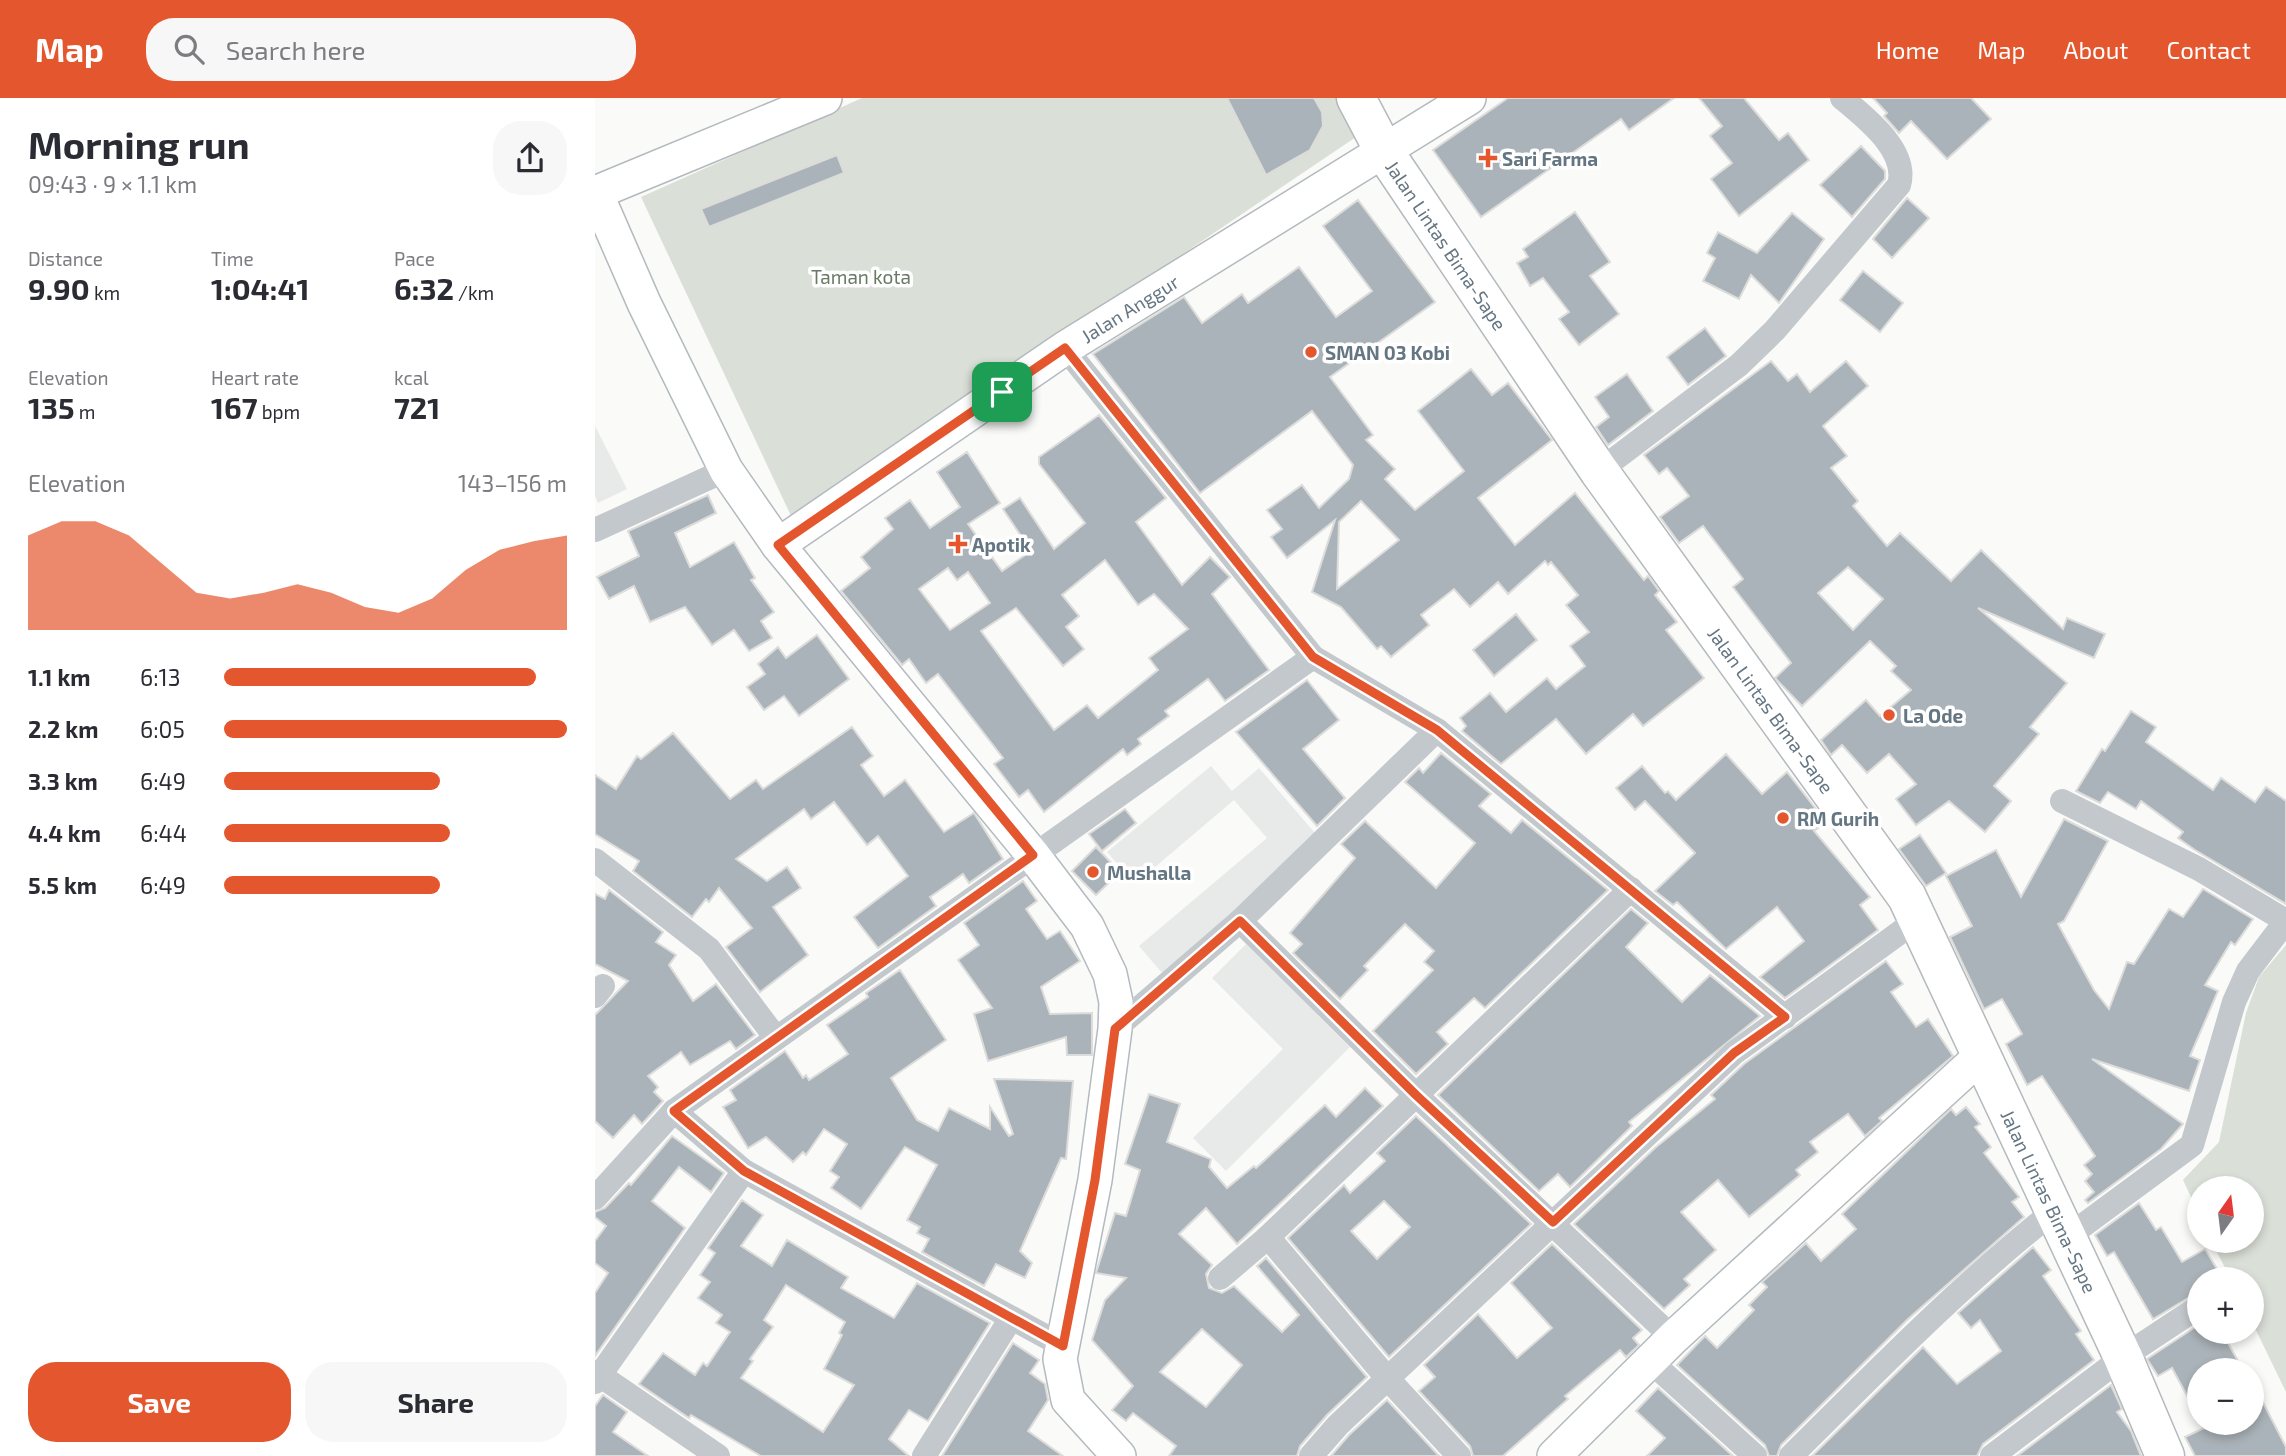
<!DOCTYPE html>
<html lang="en">
<head>
<meta charset="utf-8">
<style>
	:root { --surface:#fff; --page:#f7f7f7; --text:#2b2b33; --muted:#7c7c81; --accent:#e4572e }
	body { margin:0; font-family:"Exo 2",sans-serif; background:var(--page); color:var(--text); height:100vh; display:flex; flex-direction:column; font-size:26px; white-space:nowrap }
	* { box-sizing:border-box; margin:0 }
	p { font-size:23px; color:var(--muted) }
	.icon { flex:none; width:38px; height:38px; fill:none; stroke:currentColor; stroke-width:2; stroke-linecap:round; stroke-linejoin:round }
	.map { position:relative; flex:1; overflow:hidden }
	.details { display:flex; flex-direction:column; background:var(--surface); width:595px }
	.details>* { flex:none }
	.needle { width:46px; rotate:14deg }
	.buttons { position:absolute; left:1592px; top:1078px; display:grid; gap:14px }
	.buttons a { display:grid; place-items:center; width:77px; height:77px; border-radius:50%; background:var(--surface); box-shadow:0 4px 10px #0003; font-size:35px }
	.pin { position:absolute; display:grid; place-items:center; width:60px; height:60px; color:#fff; margin:-30px; border-radius:14px; box-shadow:0 4px 10px #0006 }
	.round { display:grid; place-items:center; flex:none; width:74px; height:74px; border-radius:28px; background:var(--page) }
	.overview { display:flex; align-items:center; justify-content:space-between; height:119px; padding:0 28px }
	h1 { font-size:38px; font-weight:700; line-height:52px }
	.figures { display:grid; grid-template-columns:repeat(3,1fr); gap:10px; height:119px; padding:7px 28px }
	.figures div { display:grid; align-content:center }
	.figures b { font-size:30px; font-weight:700 }
	.figures small { font-size:19px; font-weight:400 }
	.figures p { font-size:19px }
	.chart { height:196px; padding:14px 28px }
	.chart p { display:flex; justify-content:space-between }
	.chart svg { width:100%; height:126px; margin-top:7px; fill:var(--accent); opacity:.7 }
	.button { display:flex; gap:14px; margin-top:auto; padding:14px 28px }
	.button a { flex:1; height:80px; border-radius:28px; background:var(--accent); color:#fff; font-size:28px; font-weight:700; line-height:80px; text-align:center }
	.button a+a { background:var(--page); color:var(--text) }
	ul { padding:0 28px; list-style:none; font-size:23px }
	li { display:grid; grid-template-columns:112px 84px 1fr; align-items:center; height:52px }
	li i { height:18px; border-radius:9px; background:var(--accent) }
	header { display:flex; align-items:center; gap:42px; box-sizing:border-box; height:98px; padding:0 35px; background:var(--accent); color:#fff }
	header strong { font-size:33px }
	nav { display:flex; gap:38px; margin-inline-start:auto; font-size:24px }
	.search { width:490px; height:63px; background:var(--page); display:flex; align-items:center; gap:18px; box-sizing:border-box; padding:0 24px; border-radius:28px; color:var(--muted); font-size:26px }
	main { display:flex; flex:1; min-height:0 }
	.map>svg:first-child { display:block }
	.built { fill:#e8e9e9 }
	.green { fill:#dadfd7 }
	.building { fill:#aab3b9; stroke:#dcdcda; stroke-width:2; fill-rule:evenodd }
	.lines { fill:none; stroke-linecap:round; stroke-linejoin:round }
	.secondary-casing { stroke:#b3babf; stroke-width:36 }
	.highway-casing { stroke:#b4b9bd; stroke-width:41 }
	.street { stroke:#c3c8cc; stroke-width:24 }
	.secondary { stroke:#fff; stroke-width:33 }
	.highway { stroke:#fff; stroke-width:38 }
	.route-casing { stroke:#fff; stroke-width:14 }
	.route { stroke:#e4572e; stroke-width:9 }
	.poi-dot { fill:#e4572e; stroke:#fff; stroke-width:2.5 }
	.labels { text-anchor:middle; dominant-baseline:central; stroke-width:7; stroke-linejoin:round; paint-order:stroke }
	.poi-label { font-size:19px; font-weight:bold; fill:#657683; stroke:#fff; text-anchor:start }
	.street-label { font-size:19px; fill:#657683; stroke:#fff }
	.park-label { font-size:19px; fill:#687a64; stroke:#fff }
</style>
</head>
<body>
<header>
<strong>Map</strong>
<div class="search"><svg class="icon" aria-label="search" viewBox="0 0 24 24"><circle cx="10" cy="10" r="6"/><path d="M15 15l6 6"/></svg>Search here</div>
<nav><a>Home</a><a>Map</a><a>About</a><a>Contact</a></nav>
</header>
<main>
<section class="details">
<div class="overview"><div><h1>Morning run</h1><p>09:43 · 9 × 1.1 km</p></div><a class="round"><svg class="icon" aria-label="share" viewBox="0 0 24 24"><path d="M12 15V3M7 8l5-5 5 5M5 13v7h14v-7"/></svg></a></div>
<div class="figures">
<div><p>Distance</p><b>9.90<small> km</small></b></div>
<div><p>Time</p><b>1:04:41</b></div>
<div><p>Pace</p><b>6:32<small> /km</small></b></div>
</div>
<div class="figures">
<div><p>Elevation</p><b>135<small> m</small></b></div>
<div><p>Heart rate</p><b>167<small> bpm</small></b></div>
<div><p>kcal</p><b>721</b></div>
</div>
<div class="chart"><p><span>Elevation</span>143–156 m</p>
<svg viewBox="0 0 160 44" preserveAspectRatio="none"><path d="M0 44V11L10 6L20 6L30 11L40 21L50 31L60 33L70 31L80 28L90 31L100 36L110 38L120 33L130 23L140 16L150 13L160 11V44z"/></svg>
</div>
<ul>
<li><b>1.1 km</b>6:13<i style="width:91%"></i></li>
<li><b>2.2 km</b>6:05<i style="width:100%"></i></li>
<li><b>3.3 km</b>6:49<i style="width:63%"></i></li>
<li><b>4.4 km</b>6:44<i style="width:66%"></i></li>
<li><b>5.5 km</b>6:49<i style="width:63%"></i></li>
</ul>
<div class="button"><a>Save</a><a>Share</a></div>
</section>
<div class="map">
<svg width="1691" height="1358" viewBox="0 0 1691 1358">
	<rect width="100%" height="100%" fill="#fafaf8"/>
	<g class="built">
		<path d="M0 328 32 391 3 405 0 398Z"/>
		<path d="M616 668 637 693 664 670 726 742 567 875 544 848 672 740 639 702 540 786 512 754Z"/>
		<path d="M651 846 755 949 631 1073 598 1040 688 951 617 880Z"/>
	</g>
	<g class="green">
		<path d="M267 0H741L764 37 197 420 46 99Z"/>
		<path d="M1691 847V1294L1657 1224V1181H1636L1616 1143H1657V1090H1605V1118L1588 1082 1624 1044 1651 915 1664 879Z"/>
	</g>
	<g class="building">
		<path d="M632 0H719L727 14 728 28 715 52 671 77Z"/>
		<path d="M913 0H1079L1034 32 1026 21 886 119 838 52Z"/>
		<path d="M1104 0H1149L1184 42 1193 35 1214 62 1144 118 1116 81 1137 65 1115 38 1127 28Z"/>
		<path d="M1278 0H1376L1396 21 1352 61 1316 23 1304 35 1289 18 1292 15Z"/>
		<path d="M1266 48 1290 73V81L1257 119 1225 87Z"/>
		<path d="M242 57 249 75 114 129 106 111Z"/>
		<path d="M1312 100 1334 120 1297 160 1278 141Z"/>
		<path d="M763 102 840 204 735 279 778 337 771 342 800 371 790 381 820 412 869 373 823 313 876 271 897 297 913 285 957 342 883 400 920 447 980 395 1049 482 1053 478 1064 493 1060 497 1082 524 1071 532 1109 580 1048 628 1038 616 991 656 961 621 906 666 867 633 871 628 865 620 895 595 911 614 952 580 961 591 990 568 975 548 994 534 971 507 983 497 956 464 953 467 950 463 913 496 903 484 875 509 859 491 826 517 834 527 796 559 786 548 782 551 746 509 717 494 740 422 692 460 676 439 687 431 672 412 707 387 724 410 754 381 758 367 717 313 605 395 498 256 589 199 607 225 647 196 653 205 704 169 741 219 777 193 728 128ZM766 403 804 442 742 491 744 424Z"/>
		<path d="M980 114 1015 164 995 178 1024 216 984 247 964 221 974 214 948 180 935 188 922 165 933 159 928 151Z"/>
		<path d="M1197 115 1229 141 1184 205 1156 177 1144 201 1108 183 1120 160 1112 155 1123 134 1162 155Z"/>
		<path d="M1268 173 1308 205 1285 234 1245 202Z"/>
		<path d="M1110 230 1131 258 1093 287 1072 259Z"/>
		<path d="M1176 263 1193 283 1202 276 1215 294 1251 263 1273 288 1228 328 1252 358 1236 370 1263 403 1258 408 1292 448 1305 435 1356 483 1386 452 1468 531 1472 520 1510 536 1499 560 1383 510 1472 585 1435 629 1444 636 1399 688 1416 703 1390 734 1354 703 1321 727 1301 701 1321 686 1294 656 1272 675 1247 647 1236 657 1226 642 1271 602 1285 618 1316 592 1296 573 1301 568 1275 543 1207 608 1180 580 1196 565 1138 489 1148 481 1139 469 1108 428 1084 445 1065 419 1094 398 1072 370 1064 376 1049 357ZM1253 469 1288 501 1258 532 1223 495Z"/>
		<path d="M1032 276 1058 313 1013 347 1001 329 1014 319 1000 299Z"/>
		<path d="M504 317 571 400 541 424 587 487 615 459 635 479 617 496 674 572 630 603 613 581 570 613 574 618 543 641 546 646 532 657 528 651 449 714 433 692 424 699 399 666 408 660 343 576 331 585 314 561 307 567 246 493 275 470 266 459 298 431 290 420 315 402 335 430 365 409 342 374 372 354 405 405 373 426 407 473 436 453 408 411 425 400 459 451 490 425 444 366V359ZM510 462 543 507 559 496 593 531 554 560 563 572 503 620 492 607 459 632 386 533 421 510 468 568 489 551 471 529 484 518 467 497ZM353 470 362 482 373 474 395 505 355 532 324 491Z"/>
		<path d="M113 397 121 415 80 435 95 469 139 444 160 480 156 482 179 514 166 523 177 540 154 553 139 532 117 547 90 509 55 524 39 488 14 501 2 479 44 458 33 433Z"/>
		<path d="M921 516 942 542 899 578 878 552Z"/>
		<path d="M222 537 254 581 204 618 189 598 169 612 152 589 170 576 163 566 183 549 191 560Z"/>
		<path d="M712 582 744 622 708 651 750 700 722 728 641 634Z"/>
		<path d="M1536 613 1561 629 1551 644 1618 692 1626 680 1660 704 1671 689 1691 703V806L1600 752 1583 740 1588 734 1546 703 1541 711 1513 694 1505 705 1481 693 1507 651 1510 653Z"/>
		<path d="M257 629 278 658 266 667 289 698 310 682 349 734 379 715 408 761 374 785 368 776 335 799 341 808 283 850 259 819 313 778 283 738 272 747 239 704 216 721 209 711 141 761 172 783 192 769 206 790 178 809 213 857 165 894 131 849 157 830 124 790 114 804 111 801 97 819 38 773 44 763 0 736V677L21 691 42 658 46 661 78 635 135 701 161 682 168 691Z"/>
		<path d="M846 655 896 696 884 708 916 735 927 722 1013 792 890 910 879 900 842 934 853 946 821 976 778 933 838 872 829 864 839 853 810 826 769 868 773 872 745 901 698 855 707 846 695 835 760 760 746 746 770 723 841 790 880 745 810 684 824 670 828 675Z"/>
		<path d="M1131 656 1167 696 1192 674 1231 724 1219 733 1275 799 1265 807 1283 832 1190 900 1165 879 1209 843 1182 809 1131 851 1082 804 1078 807 1060 793 1100 755 1050 703 1040 712 1021 690 1047 668 1070 695 1073 693 1081 702Z"/>
		<path d="M530 711 541 725 507 753 494 736Z"/>
		<path d="M1469 721 1513 743 1469 823 1463 826 1499 892 1514 911 1532 864 1539 866 1574 811 1588 819 1608 791 1658 821 1640 847 1636 844 1610 887 1623 893 1595 958 1605 962 1594 993 1497 961 1588 1026 1566 1051 1493 1105 1490 1102 1499 1094 1490 1083 1497 1076 1489 1067 1500 1058 1447 978 1432 987 1411 946 1427 936 1407 901 1389 911 1355 839 1377 828 1351 778 1401 752 1426 799Z"/>
		<path d="M1325 737 1351 775 1331 788 1304 751Z"/>
		<path d="M501 749 525 774 501 797 477 773Z"/>
		<path d="M428 783 442 803 431 811 452 841 465 833 485 863 446 889 455 916 497 915V957H472L471 939 393 963 379 916 397 910 363 862 384 847 369 825Z"/>
		<path d="M14 792 68 834 61 844 81 857 74 867 98 903 121 886 160 937 141 951 135 943 95 967 86 954 53 978 63 989 59 994 68 1003 47 1026 39 1017 18 1040 0 1023V917L33 883 0 866V796L10 801Z"/>
		<path d="M1036 811 1053 825 1031 849 1087 904 1115 877 1165 918 1034 1024 1037 1028 975 1089 963 1076 944 1093 843 997Z"/>
		<path d="M1291 863 1308 886 1296 894 1321 929 1333 921 1358 958 1284 1020 1287 1023 1270 1038 1253 1016 1215 1044 1223 1054 1201 1072 1205 1077 1154 1119 1123 1082 1086 1114 1121 1152 1089 1181 1095 1187 1069 1211 979 1126 1060 1050 1120 1001 1116 997 1149 966Z"/>
		<path d="M305 872 351 942 296 980 322 1022 343 1033 354 1010 395 1031V1009L414 1038 418 1036 399 981 478 983 471 1061 466 1060 425 1153 437 1165 430 1180 401 1166 389 1188 327 1154 334 1141 322 1135 325 1129 312 1122 342 1067 310 1049 266 1111 236 1090 244 1079 235 1073 252 1046 229 1031 211 1057 208 1054 198 1064 171 1039 153 1050 128 1009 141 1002 135 992 190 953 208 980 211 977 214 982 253 956 232 927 273 899 271 895Z"/>
		<path d="M770 990 788 1008 642 1146 611 1110 584 1136 617 1167 611 1176 614 1190 627 1195 639 1188 687 1234 704 1217 662 1168 671 1160 772 1279 732 1317 705 1348 702 1358H574L581 1348 538 1315 531 1323 517 1312 538 1288 497 1242 510 1202 531 1180 501 1175 520 1115 531 1118 545 1072 530 1066 554 996 585 1006 572 1044 616 1061 614 1069 632 1090 659 1068 661 1070 730 1007 741 1019ZM607 1231 647 1267 611 1309 565 1274Z"/>
		<path d="M1371 1009 1385 1026 1380 1029 1396 1049 1389 1055 1424 1099 1417 1104 1429 1119 1313 1221 1186 1347 1182 1358H1174L1170 1347 1082 1267 1110 1238 1122 1250 1159 1212 1154 1207 1172 1189 1167 1184 1211 1145 1226 1163 1261 1131 1247 1116 1356 1011 1361 1017Z"/>
		<path d="M821 1018 936 1126 794 1259 693 1140 749 1087 755 1095 790 1063 782 1055ZM789 1103 815 1129 782 1161 756 1133Z"/>
		<path d="M77 1038 129 1075 116 1094 84 1069 57 1103 90 1130 0 1258V1195L13 1175 0 1165V1143L11 1128 0 1119V1114L10 1110 34 1085 36 1087Z"/>
		<path d="M147 1102 168 1117 146 1148 177 1168 192 1142 253 1179 246 1190 299 1220 322 1185 395 1225 333 1323 314 1312 294 1341 314 1358H166L96 1317 94 1320 44 1286 68 1255 100 1277 108 1265 112 1268 135 1234 121 1225 127 1217 103 1200 115 1184 105 1177 120 1155 113 1150ZM191 1187 250 1224 244 1235 247 1237 229 1271 259 1287 228 1334 146 1280 158 1263 155 1261 178 1229 169 1222Z"/>
		<path d="M1544 1105 1561 1132 1566 1129 1587 1164 1610 1151 1628 1181H1605V1193L1558 1221 1519 1154 1512 1158 1500 1137Z"/>
		<path d="M957 1146 1047 1232 1038 1240 1044 1247 1031 1259 1025 1252 970 1298 973 1301 908 1358H878L875 1348 824 1293 840 1279 829 1267 883 1216 922 1260 957 1230 916 1185Z"/>
		<path d="M1438 1149 1456 1172 1448 1178 1486 1233 1481 1236 1499 1262 1388 1346 1382 1358H1217L1328 1249 1362 1286 1406 1253 1385 1222 1376 1230 1363 1215Z"/>
		<path d="M1605 1226V1234H1627L1648 1272H1605V1322L1577 1270 1563 1278 1552 1261Z"/>
		<path d="M418 1245 444 1262 435 1275 450 1286 453 1302 433 1333 468 1358H347Z"/>
		<path d="M1657 1283 1691 1349V1358H1600L1590 1339 1609 1330 1606 1325H1657Z"/>
		<path d="M1516 1287 1527 1311 1522 1314 1536 1333 1546 1358H1422Z"/>
		<path d="M1063 1290 1138 1358H1052L1070 1340 1041 1313Z"/>
		<path d="M8 1297 32 1314 18 1334 53 1358H0V1308Z"/>
		<path d="M792 1302 844 1358H736L754 1337Z"/>
	</g>
	<g class="lines">
		<defs>
			<g id="secondary">
				<path d="M0 95 230 0"/>
				<path d="M1 95 49 205 131 372 183 447 438 757 492 828 515 876 521 904 520 931 500 1082 465 1261 473 1302 524 1358"/>
				<path id="s1" d="M183 447 470 250 874 0"/>
				<path d="M959 1358 1078 1240 1387 957"/>
			</g>
			<g id="highway">
				<path id="s2" d="M761 0 790 55 1004 373 1312 799 1528 1259 1570 1358"/>
			</g>
		</defs>
		<use href="#secondary" class="secondary-casing"/>
		<use href="#highway" class="highway-casing"/>
		<g class="street">
			<path d="M470 250 718 559 842 632"/>
			<path d="M1004 373 1144 267 1180 232 1304 87C1314 53 1271 20 1247 0"/>
			<path d="M0 432 131 372"/>
			<path d="M1467 703 1604 771 1691 823"/>
			<path d="M0 762 114 851 181 940"/>
			<path d="M645 823 821 997 1078 1240"/>
			<path d="M0 898 8 888"/>
			<path d="M520 931 645 823 842 632 1190 919"/>
			<path d="M79 1013 149 1073 468 1248"/>
			<path d="M0 1100 79 1013 718 559"/>
			<path d="M1471 1140 1597 1047 1639 904 1653 873 1691 823"/>
			<path d="M625 1180 673 1139"/>
			<path d="M1055 1263 1160 1358"/>
			<path d="M0 1274 123 1358"/>
			<path d="M0 1284 149 1073"/>
			<path d="M329 1358 415 1222"/>
			<path d="M716 1358 743 1327 1139 955 1322 822"/>
			<path d="M864 1358 793 1281 673 1139 1036 791"/>
			<path d="M1196 1358C1281 1274 1364 1188 1458 1114"/>
			<path d="M1397 1358 1528 1259 1605 1208"/>
		</g>
		<use href="#secondary" class="secondary"/>
		<use href="#highway" class="highway"/>
	</g>
	<g class="lines">
		<defs>
			<path id="route" d="M470 250 718 559 842 632 1190 919 1139 955 958 1124 821 997 645 823 520 931 500 1082 468 1248 149 1073 79 1013 438 757 183 447Z"/>
		</defs>
		<use href="#route" class="route-casing"/>
		<use href="#route" class="route"/>
	</g>
	<g class="poi-dot">
		<path d="M889.5 49.5h7v7h7v7h-7v7h-7v-7h-7v-7h7z"/>
		<circle cx="716" cy="254" r="7"/>
		<path d="M359.5 435.5h7v7h7v7h-7v7h-7v-7h-7v-7h7z"/>
		<circle cx="1294" cy="617" r="7"/>
		<circle cx="1188" cy="720" r="7"/>
		<circle cx="498" cy="774" r="7"/>
	</g>
	<g class="labels">
		<g class="poi-label">
			<text x="907" y="60">Sari Farma</text>
			<text x="730" y="254">SMAN 03 Kobi</text>
			<text x="377" y="446">Apotik</text>
			<text x="1308" y="617">La Ode</text>
			<text x="1202" y="720">RM Gurih</text>
			<text x="512" y="774">Mushalla</text>
		</g>
		<g class="street-label">
			<text stroke="none"><textPath href="#s2" startOffset="173">Jalan Lintas Bima-Sape</textPath></text>
			<text stroke="none"><textPath href="#s1" startOffset="424">Jalan Anggur</textPath></text>
			<text stroke="none"><textPath href="#s2" startOffset="740">Jalan Lintas Bima-Sape</textPath></text>
			<text stroke="none"><textPath href="#s2" startOffset="1307">Jalan Lintas Bima-Sape</textPath></text>
		</g>
		<g class="park-label">
			<text x="266" y="178">Taman kota</text>
		</g>
	</g>
</svg>
<div class="buttons">
<a><svg class="needle" viewBox="-14 -14 28 28"><path d="M0-13l5 13h-10z" fill="#e53935"/><path d="M0 13l5-13h-10z" fill="#7c7c81"/></svg></a>
<a>+</a>
<a>−</a>
</div>
<div class="pin" style="left:407px;top:294px;background:#1e9e55"><svg class="icon" aria-label="arrive" viewBox="0 0 24 24"><path d="M6 21V4h12l-3 4 3 4H6"/></svg></div>
</div>
</main>
</body>
</html>
